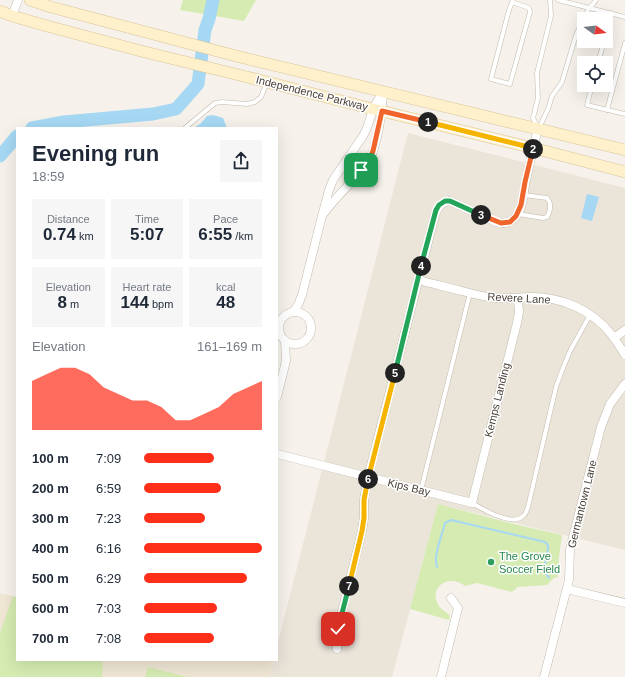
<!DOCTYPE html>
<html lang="en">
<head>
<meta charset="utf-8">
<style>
	:root { --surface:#fff; --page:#f6f6f7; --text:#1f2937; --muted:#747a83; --accent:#ff2f19 }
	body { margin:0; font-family:Arial,sans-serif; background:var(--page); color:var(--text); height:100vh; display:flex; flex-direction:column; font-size:15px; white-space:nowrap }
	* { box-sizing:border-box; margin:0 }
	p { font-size:13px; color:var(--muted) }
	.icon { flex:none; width:22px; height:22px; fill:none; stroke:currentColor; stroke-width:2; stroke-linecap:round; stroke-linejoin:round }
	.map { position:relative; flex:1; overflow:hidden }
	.drawer { position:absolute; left:16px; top:127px; width:262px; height:534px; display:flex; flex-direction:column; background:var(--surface); border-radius:0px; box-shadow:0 4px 16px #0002 }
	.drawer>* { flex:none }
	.needle { width:26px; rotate:104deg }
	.buttons { position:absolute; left:577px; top:12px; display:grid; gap:8px }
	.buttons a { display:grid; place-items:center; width:36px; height:36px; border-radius:0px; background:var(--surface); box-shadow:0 4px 16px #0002; font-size:20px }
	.pin { position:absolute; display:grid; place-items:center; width:34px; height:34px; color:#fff; margin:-17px; border-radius:8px; box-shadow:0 2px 6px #0006 }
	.km { position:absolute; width:20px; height:20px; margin:-10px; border-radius:50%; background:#222; color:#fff; font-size:11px; line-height:20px; text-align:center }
	.round { display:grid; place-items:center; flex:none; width:42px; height:42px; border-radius:0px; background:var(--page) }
	.overview { display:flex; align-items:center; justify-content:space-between; height:68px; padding:0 16px }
	h1 { font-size:22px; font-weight:700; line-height:30px }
	.stats { display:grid; grid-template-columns:repeat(3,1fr); gap:6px; height:68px; padding:4px 16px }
	.stats div { display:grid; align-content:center; border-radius:0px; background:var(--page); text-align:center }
	.stats b { font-size:17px; font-weight:700 }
	.stats small { font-size:11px; font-weight:400 }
	.stats p { font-size:11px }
	.chart { height:112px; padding:8px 16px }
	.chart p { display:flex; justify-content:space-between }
	.chart svg { width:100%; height:72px; margin-top:4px; fill:var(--accent); opacity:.7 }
	ul { padding:0 16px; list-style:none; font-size:13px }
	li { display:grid; grid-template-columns:64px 48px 1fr; align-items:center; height:30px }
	li i { height:10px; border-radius:5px; background:var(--accent) }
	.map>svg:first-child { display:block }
	.residential { fill:#eae4d9 }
	.education { fill:#efe6d4 }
	.green { fill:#d5ebb2 }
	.water { fill:#a6d8f4 }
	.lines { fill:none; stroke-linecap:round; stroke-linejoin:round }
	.stream { stroke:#a6d8f4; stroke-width:2 }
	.river { stroke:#a6d8f4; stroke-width:13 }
	.lane-casing { stroke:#c2b9ad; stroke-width:5 }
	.street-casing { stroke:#c2b9ad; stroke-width:9 }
	.secondary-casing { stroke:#d8c499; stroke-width:12 }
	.lane { stroke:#fff; stroke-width:4 }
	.street { stroke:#fff; stroke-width:8 }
	.secondary { stroke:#fff0cc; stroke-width:11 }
	.split-1-casing { stroke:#fff; stroke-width:8 }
	.split-2-casing { stroke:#fff; stroke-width:8 }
	.split-3-casing { stroke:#fff; stroke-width:8 }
	.split-4-casing { stroke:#fff; stroke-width:8 }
	.split-5-casing { stroke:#fff; stroke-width:8 }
	.split-6-casing { stroke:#fff; stroke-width:8 }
	.split-7-casing { stroke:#fff; stroke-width:8 }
	.split-8-casing { stroke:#fff; stroke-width:8 }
	.split-1 { stroke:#f0652b; stroke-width:5 }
	.split-2 { stroke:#f5b400; stroke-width:5 }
	.split-3 { stroke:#f0652b; stroke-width:5 }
	.split-4 { stroke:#22a559; stroke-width:5 }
	.split-5 { stroke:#22a559; stroke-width:5 }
	.split-6 { stroke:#f5b400; stroke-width:5 }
	.split-7 { stroke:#f5b400; stroke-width:5 }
	.split-8 { stroke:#22a559; stroke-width:5 }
	.leisure-dot { fill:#2e9e5b; stroke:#fff; stroke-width:1.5 }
	.labels { text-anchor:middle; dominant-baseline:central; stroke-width:3; stroke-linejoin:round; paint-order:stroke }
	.street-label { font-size:11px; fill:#4b4238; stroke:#fff }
	.leisure-label { font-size:11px; fill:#27864d; stroke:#fff; text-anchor:start }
</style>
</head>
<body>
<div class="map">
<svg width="625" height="677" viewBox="0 0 625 677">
	<rect width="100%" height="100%" fill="#f6f2eb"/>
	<path class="residential" d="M408 133 625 188V550L438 504 392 677H269L273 660H277V646Z"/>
	<path class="education" d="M0 593 17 597V660H273L269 677H0Z"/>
	<g class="green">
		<path d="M183 0H256L244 21 180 10Z"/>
		<path d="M438 504 514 524 562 535 559 557 558 577 554 578 547 585 518 587 512 592 477 583 465 586C451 574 430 585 437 602 439 609 446 611 450 616L449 620 410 609Z"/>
		<path d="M13 596 17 598V660H103L102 677H0V633Z"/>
		<path d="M148 667 188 677H145Z"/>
	</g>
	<g class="water">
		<path d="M213 115 223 118 227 128H193L200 124 207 116Z"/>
		<path d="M587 194 599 197 592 221 581 218Z"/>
	</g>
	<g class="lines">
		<path class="stream" d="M437 567C433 555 442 536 445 523L451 520 545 542 548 545V548L544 570 549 578"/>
		<g class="river">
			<path d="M32 128 64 122 153 114 176 109 198 84 205 30 209 19 213 0"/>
			<path d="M0 156 17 136"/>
		</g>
		<defs>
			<g id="lane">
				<path d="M558 0 625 17"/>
				<path d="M512 2 529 8 530 12 510 84 491 79 509 10 513 0"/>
				<path d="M606 32 611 13"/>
				<path d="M598 63 604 41"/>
				<path d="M592 85 587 105 625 114"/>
				<path d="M607 110 625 43"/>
				<path d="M537 126 533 118 538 98 537 73 551 16 550 0"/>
				<path d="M185 128 215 103 222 102 247 104 255 102 261 97 267 82"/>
				<path d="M539 128 548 109 552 96 562 82 576 35 589 8 594 3 596 0"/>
				<path d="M518 214 543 218 547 217C551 210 552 204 547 198L524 195"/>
				<path d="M421 490 470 293"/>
				<path d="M472 503C482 509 512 527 523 516 526 514 527 510 528 507L556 387 563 368 570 351 590 315"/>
			</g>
			<g id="street">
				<path d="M12 16 18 0"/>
				<path d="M325 212C338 194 357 179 369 160 378 144 382 112 383 94"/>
				<path d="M418 280C433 284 447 287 462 291 473 294 484 297 495 298 507 299 519 297 531 297 562 297 592 310 611 334 616 341 621 348 625 355"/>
				<path d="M293 312 298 305 302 295 322 216 329 190 333 180 363 136 367 128 373 109 383 91"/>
				<circle cx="295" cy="328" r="16"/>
				<path d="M614 338 625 330"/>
				<path d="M277 397 286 361 285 341"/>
				<path d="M277 454 472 503 517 323 519 312 518 298"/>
				<path d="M567 589 625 603"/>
				<path d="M337 649V636L339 624 362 531 364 518V500L368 477 435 215C438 207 441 202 450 201L496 222C504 224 511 223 516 216 524 207 523 192 526 180 530 163 534 145 538 128"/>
				<path d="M441 677 458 608 451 598"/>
				<path d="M544 677 569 580 570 549 601 427 610 404 625 384"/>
			</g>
			<g id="secondary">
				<path d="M30 0 51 7 240 57 625 150"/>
				<path d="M0 11 12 16 47 26 141 51 243 76 373 109 533 148 625 172"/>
			</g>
		</defs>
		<use href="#lane" class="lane-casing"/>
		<use href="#street" class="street-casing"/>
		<use href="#secondary" class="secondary-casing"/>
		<use href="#lane" class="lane"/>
		<use href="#street" class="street"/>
		<use href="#secondary" class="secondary"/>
	</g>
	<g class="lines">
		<defs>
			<path id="split-1" d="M361 170 369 160 373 151 382 111 428 122"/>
			<path id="split-2" d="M428 122 533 148V149"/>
			<path id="split-3" d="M481 215 501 223 510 222 516 216 521 205 525 182 533 149"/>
			<path id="split-4" d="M421 266 436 210 439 205 445 201H450L481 215"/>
			<path id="split-5" d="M395 373 421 266"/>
			<path id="split-6" d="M368 479 395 373"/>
			<path id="split-7" d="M349 586 362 531 364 518V500L368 479"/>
			<path id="split-8" d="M338 629 349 586"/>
		</defs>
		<use href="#split-1" class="split-1-casing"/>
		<use href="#split-2" class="split-2-casing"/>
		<use href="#split-3" class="split-3-casing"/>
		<use href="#split-4" class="split-4-casing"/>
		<use href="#split-5" class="split-5-casing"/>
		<use href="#split-6" class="split-6-casing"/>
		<use href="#split-7" class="split-7-casing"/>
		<use href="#split-8" class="split-8-casing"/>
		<use href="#split-1" class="split-1"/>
		<use href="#split-2" class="split-2"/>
		<use href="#split-3" class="split-3"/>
		<use href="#split-4" class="split-4"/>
		<use href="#split-5" class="split-5"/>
		<use href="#split-6" class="split-6"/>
		<use href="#split-7" class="split-7"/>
		<use href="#split-8" class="split-8"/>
	</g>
	<circle class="leisure-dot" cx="491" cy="562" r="4"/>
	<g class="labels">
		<g class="street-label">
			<text transform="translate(312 93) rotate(14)">Independence Parkway</text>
			<text transform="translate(519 298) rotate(3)">Revere Lane</text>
			<text transform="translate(497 400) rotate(-76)">Kemps Landing</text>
			<text transform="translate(409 487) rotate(14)">Kips Bay</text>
			<text transform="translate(582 504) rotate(-76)">Germantown Lane</text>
		</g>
		<g class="leisure-label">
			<text x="499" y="556">The Grove<tspan x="499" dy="13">Soccer Field</tspan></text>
		</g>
	</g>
</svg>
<div class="buttons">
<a><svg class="needle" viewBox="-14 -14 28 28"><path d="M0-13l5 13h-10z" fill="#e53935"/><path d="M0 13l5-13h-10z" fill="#747a83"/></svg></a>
<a><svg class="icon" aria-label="locate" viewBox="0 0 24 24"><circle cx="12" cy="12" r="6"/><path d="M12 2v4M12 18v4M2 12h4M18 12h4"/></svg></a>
</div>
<div class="pin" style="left:361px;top:170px;background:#1e9e55"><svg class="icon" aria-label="arrive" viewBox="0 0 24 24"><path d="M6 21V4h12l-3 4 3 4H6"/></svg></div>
<div class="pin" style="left:338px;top:629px;background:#d93025"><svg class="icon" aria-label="check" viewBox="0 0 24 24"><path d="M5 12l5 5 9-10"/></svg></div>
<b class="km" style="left:428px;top:122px">1</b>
<b class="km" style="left:533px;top:149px">2</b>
<b class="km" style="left:481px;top:215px">3</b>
<b class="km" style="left:421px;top:266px">4</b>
<b class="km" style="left:395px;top:373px">5</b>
<b class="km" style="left:368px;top:479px">6</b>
<b class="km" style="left:349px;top:586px">7</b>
<section class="drawer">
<div class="overview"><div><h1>Evening run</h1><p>18:59</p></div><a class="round"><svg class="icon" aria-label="share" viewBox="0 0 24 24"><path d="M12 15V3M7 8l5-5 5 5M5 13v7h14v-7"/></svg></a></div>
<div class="stats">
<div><p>Distance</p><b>0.74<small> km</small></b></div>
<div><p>Time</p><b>5:07</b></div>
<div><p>Pace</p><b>6:55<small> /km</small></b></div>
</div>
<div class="stats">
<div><p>Elevation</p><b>8<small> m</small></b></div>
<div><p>Heart rate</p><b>144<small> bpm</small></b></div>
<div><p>kcal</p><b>48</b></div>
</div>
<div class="chart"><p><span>Elevation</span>161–169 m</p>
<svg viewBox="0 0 160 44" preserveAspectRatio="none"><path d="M0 44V14L10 10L20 6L30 6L40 10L50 18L60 22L70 26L80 26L90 30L100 38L110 38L120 34L130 30L140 22L150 18L160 14V44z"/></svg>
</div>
<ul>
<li><b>100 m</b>7:09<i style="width:59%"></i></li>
<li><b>200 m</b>6:59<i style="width:65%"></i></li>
<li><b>300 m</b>7:23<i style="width:52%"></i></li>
<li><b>400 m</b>6:16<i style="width:100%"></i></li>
<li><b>500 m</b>6:29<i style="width:87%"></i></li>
<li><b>600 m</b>7:03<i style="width:62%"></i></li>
<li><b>700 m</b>7:08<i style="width:59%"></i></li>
</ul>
</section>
</div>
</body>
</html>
